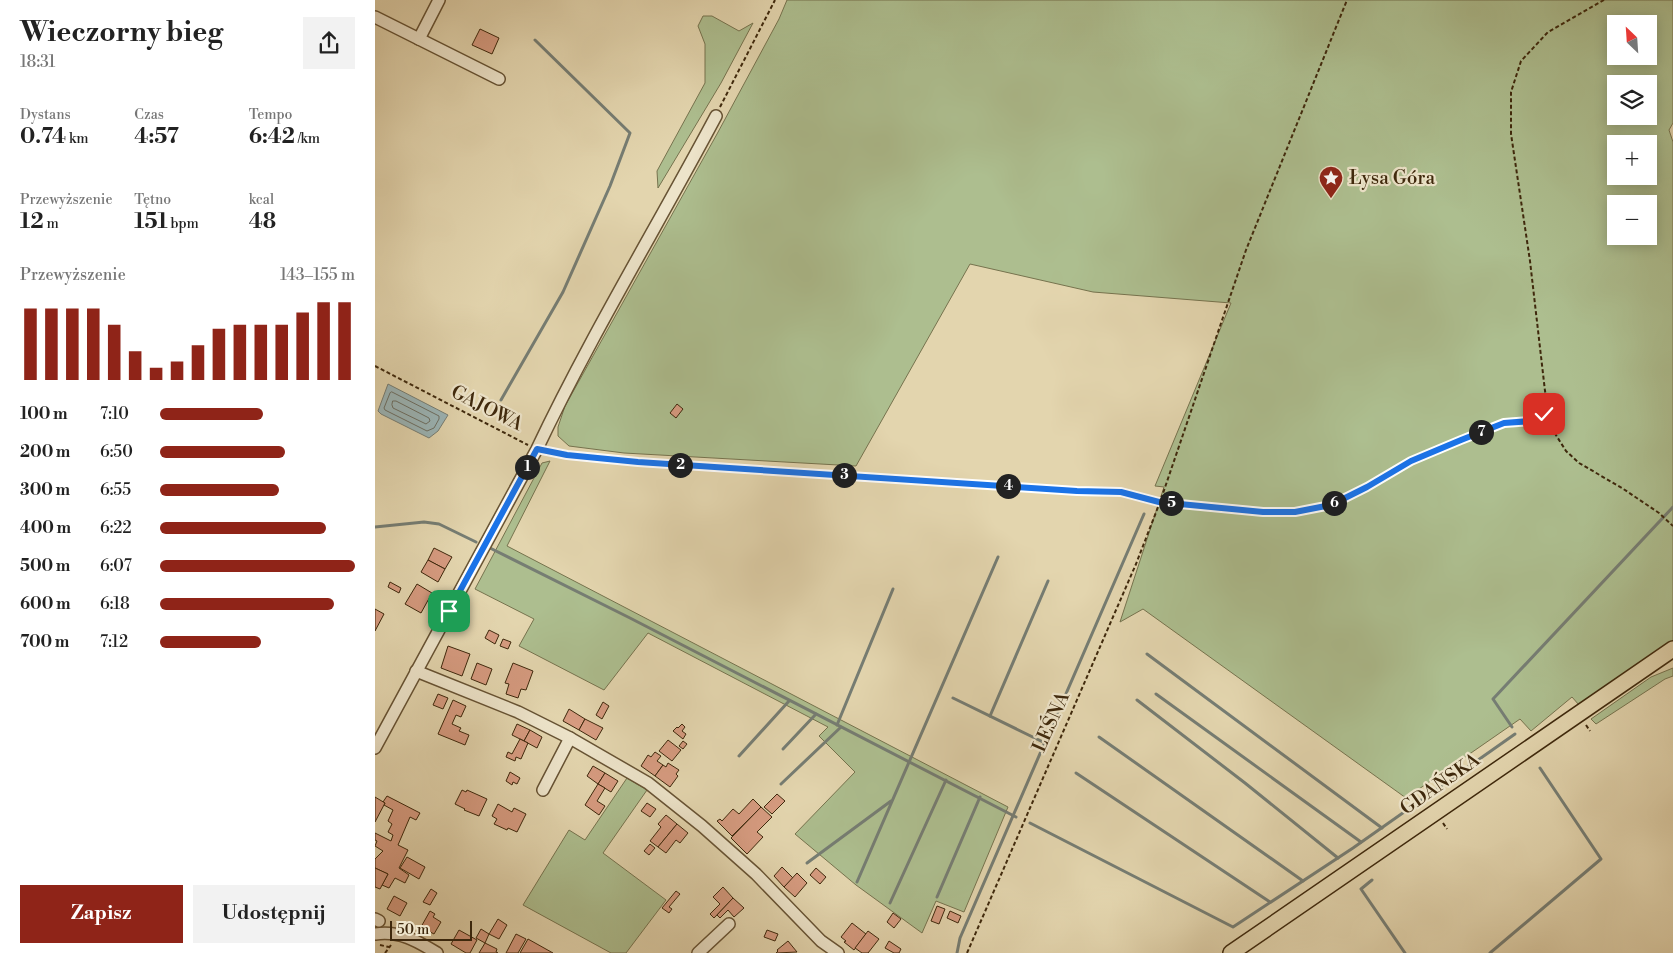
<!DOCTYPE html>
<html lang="pl">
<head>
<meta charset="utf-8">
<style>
	:root { --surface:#fff; --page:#f2f2f2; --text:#222; --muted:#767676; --accent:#8f2418 }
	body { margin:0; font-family:"Libre Bodoni",serif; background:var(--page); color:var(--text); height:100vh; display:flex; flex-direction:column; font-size:19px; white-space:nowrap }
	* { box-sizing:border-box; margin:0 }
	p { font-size:16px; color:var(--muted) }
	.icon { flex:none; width:28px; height:28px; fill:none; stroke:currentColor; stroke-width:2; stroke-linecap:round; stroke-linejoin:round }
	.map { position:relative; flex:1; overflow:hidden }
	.side { display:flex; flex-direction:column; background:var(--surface); width:375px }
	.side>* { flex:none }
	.needle { width:32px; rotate:335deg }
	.tools { position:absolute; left:1232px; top:15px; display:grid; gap:10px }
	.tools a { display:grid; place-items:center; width:50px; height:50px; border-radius:0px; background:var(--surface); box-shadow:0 2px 12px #0003; font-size:25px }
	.scale { position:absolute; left:15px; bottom:12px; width:82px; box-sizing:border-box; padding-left:5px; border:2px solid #3e280c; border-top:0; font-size:14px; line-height:18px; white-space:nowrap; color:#3e280c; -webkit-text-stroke:4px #ede4ca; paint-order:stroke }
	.pin { position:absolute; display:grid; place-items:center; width:42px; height:42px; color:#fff; margin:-21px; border-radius:10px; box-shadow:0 2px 8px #0006 }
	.km { position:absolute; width:25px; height:25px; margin:-12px; border-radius:50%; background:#222; color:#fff; font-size:14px; line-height:25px; text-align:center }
	.round { display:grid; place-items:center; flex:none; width:52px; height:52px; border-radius:0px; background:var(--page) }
	.overview { display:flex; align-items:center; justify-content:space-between; height:85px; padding:0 20px }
	h1 { font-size:28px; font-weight:800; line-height:38px }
	.stats { display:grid; grid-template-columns:repeat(3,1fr); gap:8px; height:85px; padding:5px 20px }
	.stats div { display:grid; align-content:center }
	.stats b { font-size:21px; font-weight:800 }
	.stats small { font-size:14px; font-weight:400 }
	.stats p { font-size:14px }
	.chart { height:140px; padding:10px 20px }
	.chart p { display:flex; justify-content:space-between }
	.chart svg { width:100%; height:90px; margin-top:5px; stroke:var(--accent); stroke-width:6 }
	.primary-button { display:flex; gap:10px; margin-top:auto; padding:10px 20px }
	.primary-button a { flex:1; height:58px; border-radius:0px; background:var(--accent); color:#fff; font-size:20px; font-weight:800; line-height:58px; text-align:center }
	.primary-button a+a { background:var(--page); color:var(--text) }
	ul { padding:0 20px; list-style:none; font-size:16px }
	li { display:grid; grid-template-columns:80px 60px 1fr; align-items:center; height:38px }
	li i { height:12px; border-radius:6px; background:var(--accent) }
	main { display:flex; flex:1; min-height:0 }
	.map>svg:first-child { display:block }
	.green { fill:#adbe8f; stroke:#76734e; fill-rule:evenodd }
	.water { fill:#9bb5b7; stroke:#767d73 }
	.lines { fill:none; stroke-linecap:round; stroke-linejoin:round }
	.shore { stroke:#6c6e62; stroke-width:1 }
	.stream { stroke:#767d73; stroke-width:3 }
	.building { fill:#d69b80; stroke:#3e280c }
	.minor-casing { stroke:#675334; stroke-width:14 }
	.major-casing { stroke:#3e280c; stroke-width:18 }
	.path { stroke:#3e280c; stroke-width:2; stroke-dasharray:4 2.5; stroke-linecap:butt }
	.minor { stroke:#ede4ca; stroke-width:11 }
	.major { stroke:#e3d5ae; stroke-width:15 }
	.route-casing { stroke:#fff; stroke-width:10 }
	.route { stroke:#1a73e8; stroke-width:6 }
	.labels { text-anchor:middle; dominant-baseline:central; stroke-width:4.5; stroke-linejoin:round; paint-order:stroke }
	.poi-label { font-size:19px; fill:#3e280c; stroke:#ede4ca; text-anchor:start }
	.street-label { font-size:19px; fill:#3e280c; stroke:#ede4ca }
</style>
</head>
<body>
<main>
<section class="side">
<div class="overview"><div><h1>Wieczorny bieg</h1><p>18:31</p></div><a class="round"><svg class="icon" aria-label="share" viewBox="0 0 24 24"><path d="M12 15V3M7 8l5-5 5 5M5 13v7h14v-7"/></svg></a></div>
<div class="stats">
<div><p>Dystans</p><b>0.74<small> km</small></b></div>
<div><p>Czas</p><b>4:57</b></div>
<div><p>Tempo</p><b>6:42<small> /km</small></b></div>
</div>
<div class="stats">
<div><p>Przewyższenie</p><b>12<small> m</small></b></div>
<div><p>Tętno</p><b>151<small> bpm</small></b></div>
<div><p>kcal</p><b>48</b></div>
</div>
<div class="chart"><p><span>Przewyższenie</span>143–155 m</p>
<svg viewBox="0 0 160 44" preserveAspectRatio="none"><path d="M5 44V9M15 44V9M25 44V9M35 44V9M45 44V17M55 44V30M65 44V38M75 44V35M85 44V27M95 44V19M105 44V17M115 44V17M125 44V17M135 44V11M145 44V6M155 44V6"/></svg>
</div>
<ul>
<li><b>100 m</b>7:10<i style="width:53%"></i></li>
<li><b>200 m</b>6:50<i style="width:64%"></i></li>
<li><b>300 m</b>6:55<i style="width:61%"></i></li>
<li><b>400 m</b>6:22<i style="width:85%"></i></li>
<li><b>500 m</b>6:07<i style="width:100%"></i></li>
<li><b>600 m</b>6:18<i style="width:89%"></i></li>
<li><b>700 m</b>7:12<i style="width:52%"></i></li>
</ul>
<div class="primary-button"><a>Zapisz</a><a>Udostępnij</a></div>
</section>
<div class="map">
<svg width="1298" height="953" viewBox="0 0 1298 953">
	<rect width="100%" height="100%" fill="#e3d5ae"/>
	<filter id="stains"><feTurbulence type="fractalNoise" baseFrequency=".004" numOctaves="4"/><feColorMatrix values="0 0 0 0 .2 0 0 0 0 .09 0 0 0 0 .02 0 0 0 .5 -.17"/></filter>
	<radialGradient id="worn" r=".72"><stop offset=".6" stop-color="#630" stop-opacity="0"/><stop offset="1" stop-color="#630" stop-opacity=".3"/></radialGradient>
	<g class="green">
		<path d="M412 0H1298V123L1294 130 1298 142V646L1204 705 1197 697 1156 731 1145 719 1031 798 768 609 745 622 789 487 780 486 856 303 718 292 595 264 481 466 249 453 194 446 183 436V427L190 406 342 134 404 19ZM1241 24H1274V56H1241ZM1241 84H1274V116H1241ZM1241 144H1274V176H1241ZM1241 204H1274V236H1241Z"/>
		<path d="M328 16H337L364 31 378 23 346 83 283 188 282 171 330 83V44L323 26Z"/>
		<path d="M175 461 132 546 633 807 589 912 561 901 547 933 481 885 420 834 480 772 444 736 453 727 273 633 229 690 144 646 159 619 100 589 167 463Z"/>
		<path d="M1298 668V676L1290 679 1221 724 1216 719 1276 677Z"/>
		<path d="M252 778 272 790 228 853 291 900 251 953H236L148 905 194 830 210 840Z"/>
	</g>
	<path class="water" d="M13 384 73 415 63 431 54 438 6 414 3 411Z"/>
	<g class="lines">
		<g class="shore">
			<path d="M17 392 64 416V419L59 428 52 431 10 410 9 408 15 393Z"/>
			<path d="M18 401H21L54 418 55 421 51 424 18 408 17 405Z"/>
		</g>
		<g class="stream">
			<path d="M126 400 188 292 235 186 255 133 160 40"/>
			<path d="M0 527 49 522 64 524 101 542"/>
			<path d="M115 548 255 618 641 817"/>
			<path d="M772 654 1007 828"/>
			<path d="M781 694 986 842"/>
			<path d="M578 698 670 743"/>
			<path d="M762 700 870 783 963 858"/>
			<path d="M615 716 673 581"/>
			<path d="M462 725 518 589"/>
			<path d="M1137 727 1118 699 1298 507"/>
			<path d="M724 737 928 881"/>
			<path d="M408 749 441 714"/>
			<path d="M364 756 414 701"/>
			<path d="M701 773 895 902"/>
			<path d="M406 784 466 727"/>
			<path d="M655 823 858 927 978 848 1140 734"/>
			<path d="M432 863 516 801"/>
			<path d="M997 880 986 889 1030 953"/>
			<path d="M482 882 623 557"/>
			<path d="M562 897 605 797"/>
			<path d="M515 903 571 780"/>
			<path d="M582 953 585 938 769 514"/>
			<path d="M1115 953 1226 859 1165 768"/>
		</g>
	</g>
	<g class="building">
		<path d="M105 29 124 38 117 54 97 45Z"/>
		<path d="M302 404 308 409 301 418 295 413Z"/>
		<path d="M59 548 77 557 70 569 53 560Z"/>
		<path d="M53 560 70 569 63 582 46 572Z"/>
		<path d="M15 582 26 588 24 593 13 587Z"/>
		<path d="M42 584 57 593 46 613 30 604Z"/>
		<path d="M0 609 9 614 0 631Z"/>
		<path d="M114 630 124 635 120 644 110 638Z"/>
		<path d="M128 639 136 642 133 649 125 646Z"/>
		<path d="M73 646 95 654 87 676 66 668Z"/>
		<path d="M102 663 117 669 111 685 96 679Z"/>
		<path d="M138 663 158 671 151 690 146 689 143 698 131 694 134 684 130 683Z"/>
		<path d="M63 694 73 698 68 709 58 705Z"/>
		<path d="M78 700 91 706 86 717 81 715 77 724 86 728 84 731 94 735 90 745 63 734Z"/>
		<path d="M228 702 234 706 227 719 221 715Z"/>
		<path d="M194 709 210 719 204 730 188 721Z"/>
		<path d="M210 719 228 728 221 740 204 730Z"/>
		<path d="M142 724 155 730 149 741 137 735Z"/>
		<path d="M307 724 310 727 307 731 311 734 308 739 298 731 302 727 303 728Z"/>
		<path d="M155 730 167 737 162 748 149 741Z"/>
		<path d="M145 739 153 743 146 759 141 757 140 761 131 757 133 752 137 754Z"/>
		<path d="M293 740 306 750 297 761 284 751Z"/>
		<path d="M308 741 312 744 308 749 304 746Z"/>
		<path d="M280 752 286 756 282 761 288 765 280 776 266 766 273 755 276 757Z"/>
		<path d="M293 763 304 770 301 774 303 776 295 787 280 776 288 765 291 767Z"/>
		<path d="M218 766 230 773 223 784 212 776Z"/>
		<path d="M135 772 145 778 142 784 138 782 137 785 131 781Z"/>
		<path d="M230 773 243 781 236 792 223 784Z"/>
		<path d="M223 784 230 788 222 801 230 806 224 815 210 805Z"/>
		<path d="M87 790 91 792 92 790 112 799 104 816 89 810 90 809 80 804Z"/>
		<path d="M402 794 410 801 397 814 389 807Z"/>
		<path d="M12 796 45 813 41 820 35 817 23 845 33 850 24 868 34 875 30 883 20 878 14 888 7 885 13 874 0 868V859L8 851 0 846 2 841 0 840V833L16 841 18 835 13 832 17 824 13 821 18 810 9 805 10 803 8 802Z"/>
		<path d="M0 797 10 803 0 822Z"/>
		<path d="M378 799 386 807 357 836 342 821 345 819 347 821 358 809 364 814Z"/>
		<path d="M272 803 281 809 275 817 266 811Z"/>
		<path d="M123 804 137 812 139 808 151 814 142 832 133 828 132 830 119 824 122 819 117 816Z"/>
		<path d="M386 807 397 817 382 832 388 837 372 854 356 838Z"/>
		<path d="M291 815 302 824 283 847 275 841 286 827 283 824Z"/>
		<path d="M302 824 313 833 305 843 301 840 291 853 283 847Z"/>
		<path d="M275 844 280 848 274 855 269 851Z"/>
		<path d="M32 857 50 867 44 879 25 868Z"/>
		<path d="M407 867 418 878 409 887 399 876Z"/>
		<path d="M0 868 13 874 5 889 0 887Z"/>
		<path d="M441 868 451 877 445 884 435 875Z"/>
		<path d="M422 873 432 883 420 897 409 887Z"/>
		<path d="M348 887 358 898 339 918 335 914 345 904 338 897Z"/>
		<path d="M56 889 62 893 55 905 48 902Z"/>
		<path d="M301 891 305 894 294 907 297 909 294 913 287 908Z"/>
		<path d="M19 896 32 903 25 916 12 909Z"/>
		<path d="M358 898 369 908 359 917 353 910 345 918 342 915Z"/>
		<path d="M562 906 570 909 564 924 556 921Z"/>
		<path d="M55 911 60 914 58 917 66 922 59 934 46 927Z"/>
		<path d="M575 911 586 916 583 923 572 918Z"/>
		<path d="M518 913 526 919 519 928 512 922Z"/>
		<path d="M123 919 132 925 124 939 114 934Z"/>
		<path d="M477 923 491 934 479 950 469 942 471 941 466 937Z"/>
		<path d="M106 929 114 934 110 943 101 938Z"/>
		<path d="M84 930 102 940 95 953H91L76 944Z"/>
		<path d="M392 930 403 934 400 941 389 937Z"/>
		<path d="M493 931 504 939 493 953H487L480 948Z"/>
		<path d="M141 934 151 939 143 953H131Z"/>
		<path d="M153 939 178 953H145Z"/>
		<path d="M413 941 422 952 401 953 403 951 402 950Z"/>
		<path d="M514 941 526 949 524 953H519L510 948Z"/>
		<path d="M110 943 122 949 121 952 123 953H104Z"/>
	</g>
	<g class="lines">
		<defs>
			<g id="minor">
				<path d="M0 17 124 79"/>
				<path d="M44 39 64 0"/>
				<path d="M41 671 143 712 195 738 273 783 327 826 381 874 446 941 463 953"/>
				<path d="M0 748 162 449C216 335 282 227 341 116"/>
				<path d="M168 790 195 738"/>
				<path d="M0 919 4 921"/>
				<path d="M0 934C24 930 42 941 62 953"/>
				<path d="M323 953 354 924"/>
			</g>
			<path id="major" d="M856 953 1298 649"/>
		</defs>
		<use href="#minor" class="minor-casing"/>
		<use href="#major" class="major-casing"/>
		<g class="path">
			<path d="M1229 0 1173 32 1146 61 1136 92V134L1155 261 1170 391 1179 432 1191 451 1204 463 1247 488 1284 513 1298 526"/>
			<path d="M345 107 400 0"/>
			<path d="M0 366 153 445"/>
			<path d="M1156 421 1169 414 1174 407"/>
			<path d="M172 451 192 455 263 463 702 491 746 492 785 502 888 512H920L956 505 992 487 1036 461 1129 423 1156 421 1179 432"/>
			<path d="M1211 725 1215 731"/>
			<path d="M1068 823 1072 829"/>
			<path d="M5 945 14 947"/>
			<path d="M10 953 16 945"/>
			<path d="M592 953 761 564 785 502 871 250 972 0"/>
		</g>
		<use href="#minor" class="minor"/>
		<use href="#major" class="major"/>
	</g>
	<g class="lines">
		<defs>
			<path id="route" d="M74 611 162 449 192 455 263 462 702 491 746 492 784 502 888 512H920L956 505 992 487 1036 461 1086 440 1129 423 1156 421 1169 414"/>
		</defs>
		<use href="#route" class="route-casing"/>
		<use href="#route" class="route"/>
	</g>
	<defs>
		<symbol id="sight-pin" viewBox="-11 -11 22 30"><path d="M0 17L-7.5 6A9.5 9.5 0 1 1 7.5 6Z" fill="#8f2418" stroke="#ede4ca"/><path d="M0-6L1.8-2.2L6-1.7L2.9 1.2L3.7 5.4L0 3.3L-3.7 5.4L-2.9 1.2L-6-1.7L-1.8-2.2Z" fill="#fff"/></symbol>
	</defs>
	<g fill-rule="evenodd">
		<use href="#sight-pin" x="942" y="164" width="28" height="38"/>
	</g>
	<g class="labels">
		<g class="poi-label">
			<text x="974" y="178">Łysa Góra</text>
		</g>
		<g class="street-label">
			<text transform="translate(112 408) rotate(27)">GAJOWA</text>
			<text transform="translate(676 722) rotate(-66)">LEŚNA</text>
			<text transform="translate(1065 784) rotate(-35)">GDAŃSKA</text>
		</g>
	</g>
	<rect width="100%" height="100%" filter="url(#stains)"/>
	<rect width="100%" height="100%" fill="url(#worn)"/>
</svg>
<div class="tools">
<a><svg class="needle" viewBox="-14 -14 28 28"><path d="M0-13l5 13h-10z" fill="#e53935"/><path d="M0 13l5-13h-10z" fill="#767676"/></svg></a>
<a><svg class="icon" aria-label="layers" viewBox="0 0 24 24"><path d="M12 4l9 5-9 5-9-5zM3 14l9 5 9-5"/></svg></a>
<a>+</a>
<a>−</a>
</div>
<div class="scale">50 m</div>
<div class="pin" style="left:74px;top:611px;background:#1e9e55"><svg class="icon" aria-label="arrive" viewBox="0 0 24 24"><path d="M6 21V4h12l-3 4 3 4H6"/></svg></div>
<div class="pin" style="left:1169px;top:414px;background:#d93025"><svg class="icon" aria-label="check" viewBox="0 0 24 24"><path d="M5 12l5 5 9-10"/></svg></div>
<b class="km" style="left:152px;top:467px">1</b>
<b class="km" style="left:305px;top:465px">2</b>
<b class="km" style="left:469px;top:475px">3</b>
<b class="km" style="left:633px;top:486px">4</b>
<b class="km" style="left:796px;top:503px">5</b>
<b class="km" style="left:959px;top:503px">6</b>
<b class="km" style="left:1106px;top:432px">7</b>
</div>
</main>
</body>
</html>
